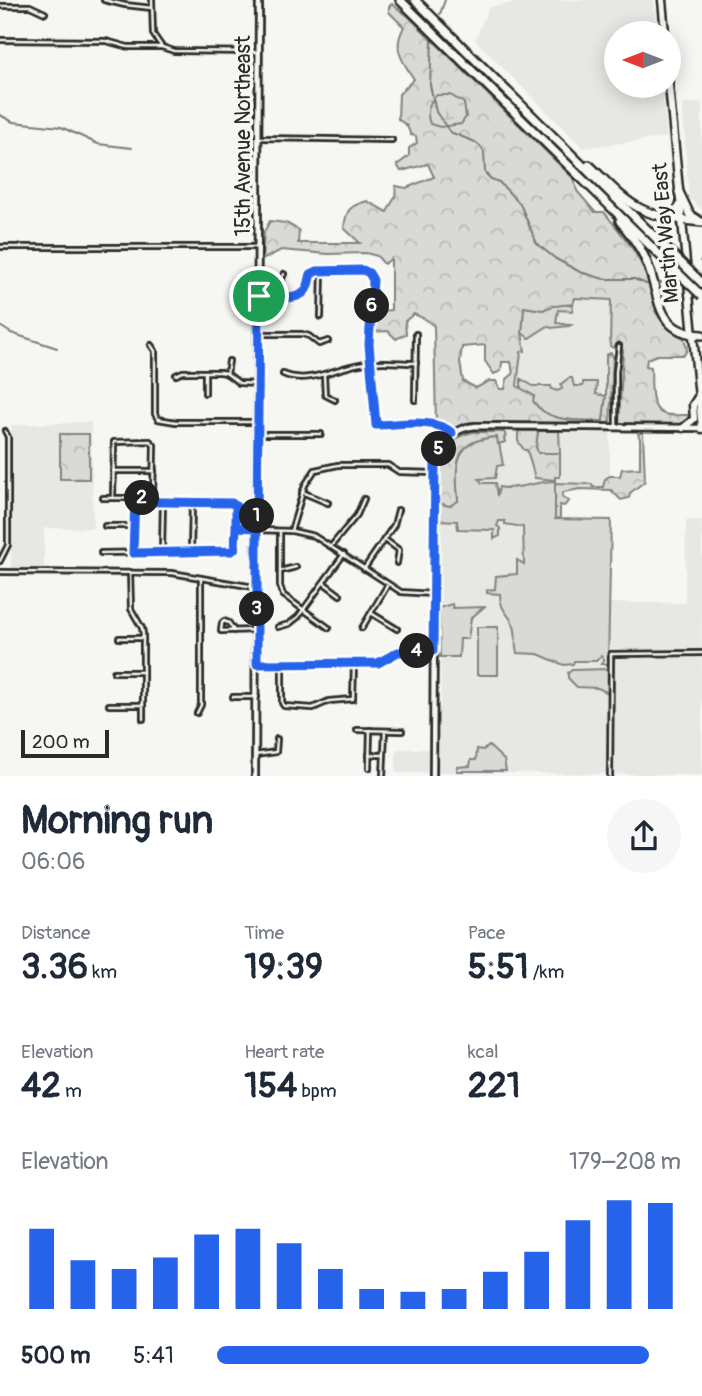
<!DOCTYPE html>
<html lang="en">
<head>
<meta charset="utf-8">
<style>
	:root { --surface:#fff; --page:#f6f6f7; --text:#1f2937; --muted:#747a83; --accent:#2563eb }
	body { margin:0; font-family:Pangolin,sans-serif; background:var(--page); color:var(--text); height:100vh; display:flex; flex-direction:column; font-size:26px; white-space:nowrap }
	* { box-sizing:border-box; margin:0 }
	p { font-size:23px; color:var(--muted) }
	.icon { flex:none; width:38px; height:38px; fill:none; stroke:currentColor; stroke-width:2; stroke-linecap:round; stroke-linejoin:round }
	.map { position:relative; height:776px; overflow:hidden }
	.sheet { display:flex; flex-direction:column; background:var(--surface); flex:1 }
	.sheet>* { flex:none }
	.needle { width:46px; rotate:270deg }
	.tools { position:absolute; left:604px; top:21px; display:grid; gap:14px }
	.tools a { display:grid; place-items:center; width:77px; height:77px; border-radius:50%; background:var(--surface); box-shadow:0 4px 18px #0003; font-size:35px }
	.scale { position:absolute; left:21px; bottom:18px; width:88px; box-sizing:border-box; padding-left:7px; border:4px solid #2b2b2b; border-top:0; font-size:19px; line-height:24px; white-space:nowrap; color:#2b2b2b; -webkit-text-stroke:5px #f6f6f2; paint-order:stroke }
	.pin { position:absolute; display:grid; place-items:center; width:60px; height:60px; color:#fff; margin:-30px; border:4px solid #fff; border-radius:50%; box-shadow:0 2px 7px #0007 }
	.km { position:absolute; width:35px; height:35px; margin:-18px; border-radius:50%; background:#222; color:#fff; font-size:19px; line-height:35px; text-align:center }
	.round { display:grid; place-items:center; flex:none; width:74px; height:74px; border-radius:37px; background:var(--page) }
	.summary { display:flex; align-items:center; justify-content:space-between; height:119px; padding:0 21px }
	h1 { font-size:38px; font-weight:700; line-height:52px }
	.figures { display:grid; grid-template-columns:repeat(3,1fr); gap:10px; height:119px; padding:7px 21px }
	.figures div { display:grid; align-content:center }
	.figures b { font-size:35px; font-weight:700 }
	.figures small { font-size:19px; font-weight:400 }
	.figures p { font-size:19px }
	.chart { height:196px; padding:14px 21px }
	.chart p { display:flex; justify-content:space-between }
	.chart svg { width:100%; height:126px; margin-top:7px; stroke:var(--accent); stroke-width:6 }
	ul { padding:0 21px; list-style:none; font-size:23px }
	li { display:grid; grid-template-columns:112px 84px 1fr; align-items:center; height:52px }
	li i { height:18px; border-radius:9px; background:var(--accent) }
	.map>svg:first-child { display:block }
	.built { fill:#e7e7e3 }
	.grass { fill:#d9d9d5; stroke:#828280; stroke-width:2 }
	.forest { fill:url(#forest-crowns); stroke:#828280; stroke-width:2; fill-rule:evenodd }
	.wetland { fill:url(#wetland-marsh); stroke:#828280; stroke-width:2 }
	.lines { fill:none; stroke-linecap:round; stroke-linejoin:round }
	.stream { stroke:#7a7a78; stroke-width:2 }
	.street-casing { stroke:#2b2b2b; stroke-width:8 }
	.secondary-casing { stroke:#2b2b2b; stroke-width:10 }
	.primary-casing { stroke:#2b2b2b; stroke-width:11 }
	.highway-casing { stroke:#2b2b2b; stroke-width:12 }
	.street { stroke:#f6f6f2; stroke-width:2.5 }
	.secondary { stroke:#f6f6f2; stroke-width:4.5 }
	.primary { stroke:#f6f6f2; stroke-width:6 }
	.highway { stroke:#f6f6f2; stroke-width:7 }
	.highway-bridge-casing { stroke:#2b2b2b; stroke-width:12; stroke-linecap:butt }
	.highway-bridge { stroke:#f6f6f2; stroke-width:7 }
	.route-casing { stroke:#fff; stroke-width:14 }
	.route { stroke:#2563eb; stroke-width:9 }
	.labels { text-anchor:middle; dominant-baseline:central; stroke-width:7; stroke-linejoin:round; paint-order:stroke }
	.street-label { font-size:21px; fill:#2b2b2b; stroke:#f6f6f2 }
</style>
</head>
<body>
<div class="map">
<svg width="702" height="777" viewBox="0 0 702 777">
	<defs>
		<pattern id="forest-crowns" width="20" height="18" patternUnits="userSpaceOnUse" patternTransform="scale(1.75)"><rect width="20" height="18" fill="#d9d9d5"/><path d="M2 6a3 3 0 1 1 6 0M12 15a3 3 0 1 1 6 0" fill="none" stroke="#babab7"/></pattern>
		<pattern id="wetland-marsh" width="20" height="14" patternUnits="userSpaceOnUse" patternTransform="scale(1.75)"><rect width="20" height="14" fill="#d9d9d5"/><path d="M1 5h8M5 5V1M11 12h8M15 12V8" fill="none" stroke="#babab7"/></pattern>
	</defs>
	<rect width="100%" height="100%" fill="#f6f6f2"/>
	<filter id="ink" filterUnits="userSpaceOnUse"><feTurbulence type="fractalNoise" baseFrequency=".0143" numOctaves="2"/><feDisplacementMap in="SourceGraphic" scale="14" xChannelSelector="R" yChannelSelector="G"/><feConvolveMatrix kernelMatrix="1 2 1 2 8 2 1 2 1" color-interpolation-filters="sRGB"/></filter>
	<g filter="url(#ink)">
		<g class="built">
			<path d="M531 0H654L657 33H616V86H662L667 137 583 148 475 40 489 7Z"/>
			<path d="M702 102V210L689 198 682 104Z"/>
			<path d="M525 295 611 299 609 422 534 396 517 387Z"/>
			<path d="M91 422 93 528H44V569H11V425Z"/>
			<path d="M475 430 610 432V476L604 491 555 488V518L611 520 610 603H685L686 520H702V775L438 772V709L441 705 439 472 446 448 462 434Z"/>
			<path d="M396 749H430L429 773H396Z"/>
		</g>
		<g class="grass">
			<path d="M573 304 572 311 558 310 556 323 571 325 569 326 551 328 548 326 529 338 522 333 524 307 543 310C553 304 562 306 573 304Z"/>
			<path d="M569 378H572L574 386H583V382H597L596 394 606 396 603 421C579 420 548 424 533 401L534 396 521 389V379L533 386H551L552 389 557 391 562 389 561 384Z"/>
			<path d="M538 431H559L560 453H538L536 447Z"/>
			<path d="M498 437 503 465 497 466 495 478 479 479 482 483H495L497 496 499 487C513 491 538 481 555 481V519L611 520 608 664H601L604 660 601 656 596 661H574L573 664 564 665 538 654 517 653C515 646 516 638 515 630 512 614 500 614 500 594L487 593V590L495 589 496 576 517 574V560L524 564 523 527 505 524V521H499L497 526 500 528V536L494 539V530L458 529 457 521 439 520V503L449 506 458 501C455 464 453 439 498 437Z"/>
			<path d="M452 604 453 608 484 607 471 618 468 639H460L459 657H440L439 608Z"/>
			<rect x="477" y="627" width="21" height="48"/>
			<path d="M608 669V693L598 688 577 687 568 678V673L572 670Z"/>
			<path d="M489 746 504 760 506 771H457V767L470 766 471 760H476L477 749 483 750Z"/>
		</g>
		<g class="forest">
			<path d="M392 4 409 17 574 179 577 191 595 212H604C626 239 640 254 651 289 654 297 657 303 655 311 663 324 670 332 684 338L687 350 684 355H657L647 359 646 366 651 367C652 379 648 409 664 414 670 416 681 415 688 415L689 422 685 425 619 423 623 351 619 342 613 348 610 346 611 300 575 298 573 304C562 306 553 304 543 310L524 307 522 333 525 351 521 352 517 386 534 396 533 401C548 424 579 420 603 421L606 396V355L611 353 613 356 610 423 470 422 449 430 436 424 434 326 425 319 414 314 405 321 406 334 396 339 388 331 370 332 371 312 391 310V259L384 264 377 256 366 253 328 254 281 250 262 260 264 232 270 221 286 223 299 230 298 243H360L344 228C346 210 349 206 367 201L387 212 395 197 396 186 406 188 434 177 428 164 401 171 397 165 409 156V148L417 143 416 136 411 135 407 126 398 119 399 94 414 79C402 61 392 48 404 27L389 12V6ZM485 345V361L494 374 501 371 502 362H511L513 374 507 379 505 389H500L496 381H489L476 388 463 381 460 362 462 347Z"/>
			<path d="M518 431H538L536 447 538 453H560V477H555V480L535 478 527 450H524L518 441Z"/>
			<path d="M474 432H504L506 437 504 438 505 442 498 444 497 437C453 439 455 465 458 501L449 506 439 503C439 471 435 439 474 432Z"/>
			<path d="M643 432 645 481 630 493 629 498 621 500 611 490 580 489 564 492 562 495 563 498 569 501 564 506 560 505V518L555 519V483L592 484 593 487H603L605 479 610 476H620L622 469 640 468V439L638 434Z"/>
			<rect x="60" y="434" width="29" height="45"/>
		</g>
		<path class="wetland" d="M437 95H450L464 103 466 117 461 124 440 127 430 124C426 113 428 102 437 95Z"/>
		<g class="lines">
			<g class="stream">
				<path d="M440 14 445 0"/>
				<path d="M432 41 430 85 436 112 450 132 475 142 480 146 484 152 485 173 491 179 499 182 520 204 537 244 556 259 580 272 604 279H634L649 285"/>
				<path d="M0 115 13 122 61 127 98 144 132 148"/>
				<path d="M700 261H702"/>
				<path d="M659 283 677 281"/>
				<path d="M0 326 11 333 57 348"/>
			</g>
			<defs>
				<g id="street">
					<path d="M104 0 125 5 152 8"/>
					<path d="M152 0 153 34 162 47"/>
					<path d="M0 6H30L45 13"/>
					<path d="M0 40 106 41 128 47H162L174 51 259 52"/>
					<path d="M259 138 392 140"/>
					<path d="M0 247H259"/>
					<path d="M259 296C271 297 296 302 305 291 309 287 309 279 311 274L317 271H367L373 280 369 344 376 425C399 425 435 417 452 433"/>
					<path d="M281 297 282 278 284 274"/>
					<path d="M321 317 322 270"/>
					<path d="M259 334H302L309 336 319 344 328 341"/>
					<path d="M151 345 155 351V414L158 419 176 422H258"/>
					<path d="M227 374 229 361"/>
					<path d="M283 374C309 385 335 368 360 364 378 360 398 363 416 363"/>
					<path d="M176 375 183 372H220L226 373 239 383 258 384"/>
					<path d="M324 375 325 395 335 400"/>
					<path d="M205 393V373"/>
					<path d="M415 400 416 334"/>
					<path d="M616 426V372L619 346"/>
					<path d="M258 434H321"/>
					<path d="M113 471H154"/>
					<path d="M302 492 328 503"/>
					<path d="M113 498 114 442 150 441 154 445 153 498"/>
					<path d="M105 526H134"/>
					<path d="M236 527 257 528"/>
					<path d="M257 530 292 531 314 536 401 592 433 594"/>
					<path d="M280 531V586L283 595 329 628"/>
					<path d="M291 531 305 485 315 470 338 465H388L399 472 434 473"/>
					<path d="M384 539 399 550 397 563"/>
					<path d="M332 545 357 515 364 499"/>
					<path d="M162 551 163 502"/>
					<path d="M191 551 192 505"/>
					<path d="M101 553 228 551 235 548 236 506 232 503 157 502 153 498H103"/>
					<path d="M133 553 135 498"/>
					<path d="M0 561 8 545V437L5 431"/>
					<path d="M364 569 394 525 398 510"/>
					<path d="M280 571 296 567"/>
					<path d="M0 572 172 573 254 587"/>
					<path d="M130 572 131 609 142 628 143 634V719"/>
					<path d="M324 583 340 595"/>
					<path d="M371 613 397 629"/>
					<path d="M278 627 289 624 298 617 344 554"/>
					<path d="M362 628 387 586"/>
					<path d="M234 631 229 623 224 621 222 623 221 631H223L257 630"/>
					<path d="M119 638H143"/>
					<path d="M354 663H378L404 650 433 651"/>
					<path d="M257 664 354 663 353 699 329 701 313 708 284 706 282 703V665"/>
					<path d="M114 672H143"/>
					<path d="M233 697H257"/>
					<path d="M109 705H143"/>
					<path d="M197 713 201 705V578"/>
					<path d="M357 730 402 731"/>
					<path d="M255 755 276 752 277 739"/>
					<path d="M369 755H383"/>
					<path d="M369 768 370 730"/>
					<path d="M383 777 385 731"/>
					<path d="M610 777 611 654 702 653"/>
				</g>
				<g id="secondary">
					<path d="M255 777 259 0"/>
					<path d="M433 777 435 463C440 442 453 428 476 426L702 428"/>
				</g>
				<g id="primary">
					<path d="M662 0 665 33"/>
					<path d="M668 75 702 429"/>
					<path d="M683 428 694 419 693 405 698 397"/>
				</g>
				<g id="highway">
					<path d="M400 0 676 271"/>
					<path d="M415 0 673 255"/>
					<path d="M589 165C605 180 621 199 641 209 659 218 682 220 702 222"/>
					<path d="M679 192 690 215 698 220"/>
					<path d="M668 217 674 214 681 205"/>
					<path d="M620 221C630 234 641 247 647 263 661 297 655 333 702 335"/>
				</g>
			</defs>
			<use href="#street" class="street-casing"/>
			<use href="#secondary" class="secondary-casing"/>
			<use href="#primary" class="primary-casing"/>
			<use href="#highway" class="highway-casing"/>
			<use href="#street" class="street"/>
			<use href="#secondary" class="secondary"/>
			<use href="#primary" class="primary"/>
			<use href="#highway" class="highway"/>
			<defs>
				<g id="highway-bridge">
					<path d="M673 255 702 283"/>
					<path d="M676 271 702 296"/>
				</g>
			</defs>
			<use href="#highway-bridge" class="highway-bridge-casing"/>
			<use href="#highway-bridge" class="highway-bridge"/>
		</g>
	</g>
	<g class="lines" filter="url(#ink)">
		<defs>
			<path id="route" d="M259 296 257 528 236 527 235 548 232 551 133 553 135 498H153L157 502H163L232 503 236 506V527L257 528V664L378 663 398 652 433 651 435 463 442 443 452 433C435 417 399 425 376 425L369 344 373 280 369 273 363 270 317 271 311 274C309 279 309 287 305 291 297 302 271 297 259 296"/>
		</defs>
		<use href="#route" class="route-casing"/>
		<use href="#route" class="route"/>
	</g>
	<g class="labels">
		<g class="street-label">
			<text transform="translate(243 136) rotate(-90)">15th Avenue Northeast</text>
			<text transform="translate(666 233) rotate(-95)">Martin Way East</text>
		</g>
	</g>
</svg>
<div class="tools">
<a><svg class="needle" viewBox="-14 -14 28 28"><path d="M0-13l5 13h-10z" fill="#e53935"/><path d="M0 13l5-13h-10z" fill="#747a83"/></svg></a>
</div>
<div class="scale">200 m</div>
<div class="pin" style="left:259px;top:296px;background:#1e9e55"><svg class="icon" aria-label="arrive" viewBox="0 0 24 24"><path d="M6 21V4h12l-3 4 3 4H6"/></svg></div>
<b class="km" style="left:257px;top:516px">1</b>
<b class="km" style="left:142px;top:498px">2</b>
<b class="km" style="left:257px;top:609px">3</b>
<b class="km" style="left:417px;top:651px">4</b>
<b class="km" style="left:439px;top:449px">5</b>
<b class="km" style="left:372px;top:306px">6</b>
</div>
<section class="sheet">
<div class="summary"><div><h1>Morning run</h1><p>06:06</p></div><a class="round"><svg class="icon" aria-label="share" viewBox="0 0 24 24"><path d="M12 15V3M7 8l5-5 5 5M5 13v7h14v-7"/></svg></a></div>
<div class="figures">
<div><p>Distance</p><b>3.36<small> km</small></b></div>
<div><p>Time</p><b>19:39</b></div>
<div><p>Pace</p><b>5:51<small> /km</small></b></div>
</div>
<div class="figures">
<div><p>Elevation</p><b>42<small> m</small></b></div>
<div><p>Heart rate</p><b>154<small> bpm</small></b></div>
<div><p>kcal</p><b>221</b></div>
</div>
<div class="chart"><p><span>Elevation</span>179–208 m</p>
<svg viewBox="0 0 160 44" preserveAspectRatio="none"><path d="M5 44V16M15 44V27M25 44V30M35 44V26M45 44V18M55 44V16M65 44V21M75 44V30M85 44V37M95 44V38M105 44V37M115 44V31M125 44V24M135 44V13M145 44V6M155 44V7"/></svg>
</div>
<ul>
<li><b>500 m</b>5:41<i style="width:93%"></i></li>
</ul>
</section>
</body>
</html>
